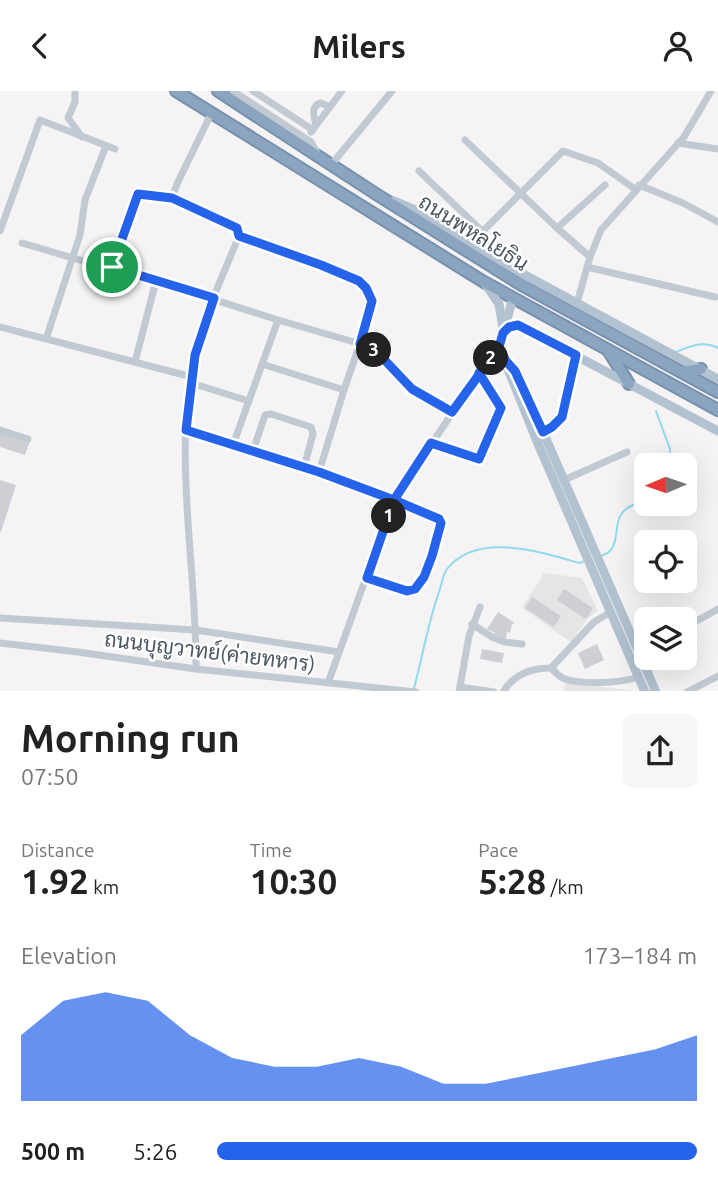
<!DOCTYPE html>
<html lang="en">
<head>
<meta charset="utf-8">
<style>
	:root { --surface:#fff; --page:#f6f6f6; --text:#222; --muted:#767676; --accent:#2563eb }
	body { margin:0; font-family:Ubuntu,Sarabun,sans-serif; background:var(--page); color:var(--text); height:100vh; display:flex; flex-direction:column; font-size:26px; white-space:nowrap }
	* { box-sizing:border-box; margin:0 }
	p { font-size:23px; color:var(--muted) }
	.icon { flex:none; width:38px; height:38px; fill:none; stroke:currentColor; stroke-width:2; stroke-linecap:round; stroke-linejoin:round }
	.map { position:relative; height:600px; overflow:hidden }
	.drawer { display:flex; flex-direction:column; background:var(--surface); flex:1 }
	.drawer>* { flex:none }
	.needle { width:46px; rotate:268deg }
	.buttons { position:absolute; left:634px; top:362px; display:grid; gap:14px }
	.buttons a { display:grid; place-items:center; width:63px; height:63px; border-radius:10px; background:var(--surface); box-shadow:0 7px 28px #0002; font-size:35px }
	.pin { position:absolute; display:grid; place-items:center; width:60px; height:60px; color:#fff; margin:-30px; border:4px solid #fff; border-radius:50%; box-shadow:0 2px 7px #0007 }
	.km { position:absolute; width:35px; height:35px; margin:-18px; border-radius:50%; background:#222; color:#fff; font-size:19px; line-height:35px; text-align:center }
	.round { display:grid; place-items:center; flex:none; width:74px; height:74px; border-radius:10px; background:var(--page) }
	.summary { display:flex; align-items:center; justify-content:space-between; height:119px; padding:0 21px }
	h1 { font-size:38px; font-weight:700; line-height:52px }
	.metrics { display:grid; grid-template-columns:repeat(3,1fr); gap:10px; height:119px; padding:7px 21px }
	.metrics div { display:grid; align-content:center }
	.metrics b { font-size:35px; font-weight:700 }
	.metrics small { font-size:19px; font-weight:400 }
	.metrics p { font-size:19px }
	.chart { height:196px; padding:14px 21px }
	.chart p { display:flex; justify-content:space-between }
	.chart svg { width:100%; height:126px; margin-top:7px; fill:var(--accent); opacity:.7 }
	ul { padding:0 21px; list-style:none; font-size:23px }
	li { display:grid; grid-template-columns:112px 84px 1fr; align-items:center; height:52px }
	li i { height:18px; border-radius:9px; background:var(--accent) }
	header { display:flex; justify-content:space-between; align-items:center; height:91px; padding:0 21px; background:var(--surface); font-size:32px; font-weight:700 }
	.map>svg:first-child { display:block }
	.education { fill:#e6e4e5 }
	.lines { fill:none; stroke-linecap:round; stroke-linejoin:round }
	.stream { stroke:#90daee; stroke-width:2 }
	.building { fill:#cdcfd5 }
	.highway-casing { stroke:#7690ad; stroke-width:14 }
	.minor { stroke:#c1cad2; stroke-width:7 }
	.major { stroke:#b3c2d1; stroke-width:9 }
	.highway { stroke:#8ba5c1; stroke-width:10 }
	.route-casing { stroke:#fff; stroke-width:14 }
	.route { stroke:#2563eb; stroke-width:9 }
	.labels { text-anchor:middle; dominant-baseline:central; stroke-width:5; stroke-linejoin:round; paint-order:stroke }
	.street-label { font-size:21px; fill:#4a5661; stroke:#fff }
</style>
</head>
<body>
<header><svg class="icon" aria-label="back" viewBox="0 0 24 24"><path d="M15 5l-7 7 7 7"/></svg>Milers<svg class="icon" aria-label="person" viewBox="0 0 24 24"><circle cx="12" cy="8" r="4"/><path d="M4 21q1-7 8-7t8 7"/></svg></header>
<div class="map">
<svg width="718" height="601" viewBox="0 0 718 601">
	<rect width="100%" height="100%" fill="#f5f3f3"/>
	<g class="education">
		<path d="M544 482 582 487 598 520 588 527 571 551 522 517Z"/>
		<path d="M565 592 630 599 631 600 564 601Z"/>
	</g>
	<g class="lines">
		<g class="stream">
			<path d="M676 261C691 255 703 249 718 257"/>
			<path d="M656 320 670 358V370L665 374"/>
			<path d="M601 465C622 459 612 436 622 422 627 415 638 412 646 408"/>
			<path d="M414 597C423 564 428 531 440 498 442 492 443 483 447 478 477 440 541 461 579 472L586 470"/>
		</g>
	</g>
	<g class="building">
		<path d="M0 340 30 350 25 364 0 356Z"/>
		<path d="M0 389 16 394 1 441H0Z"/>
		<path d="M564 498 593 517 586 528 557 509Z"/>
		<path d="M532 506 561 525 554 536 525 517Z"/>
		<path d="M498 521 515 532 512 533 510 542 507 541 506 548H503L498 544 497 546 493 544 495 542 487 538Z"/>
		<path d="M597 553 604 569 585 578 578 562Z"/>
		<path d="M482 558 504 562 502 572 480 568Z"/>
	</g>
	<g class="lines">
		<defs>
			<g id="highway">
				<path d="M176 0 484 191 718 319"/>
				<path d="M218 0 376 103 520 193 718 301"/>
				<path d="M608 259 629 293"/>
				<path d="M682 281 701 278"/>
			</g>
		</defs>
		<use href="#highway" class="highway-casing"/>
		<g class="minor">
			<path d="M75 0V11L68 27 82 46"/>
			<path d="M233 0 311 51 318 64"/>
			<path d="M253 0 313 39"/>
			<path d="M316 34C314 26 310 15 321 12L330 16"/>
			<path d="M311 41 342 0"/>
			<path d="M465 49 557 137 590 166"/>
			<path d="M678 52 718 58"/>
			<path d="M331 74 392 0"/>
			<path d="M419 80 482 140"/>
			<path d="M639 94 683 112 718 131"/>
			<path d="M172 107 177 93 211 23"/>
			<path d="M557 137 605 94"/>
			<path d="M0 140 40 29 115 58"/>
			<path d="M239 145C265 153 349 178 365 195 372 203 372 211 371 220L344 299 319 381"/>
			<path d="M472 151 563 60 598 72 635 98"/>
			<path d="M22 152 107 177 112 176 278 229 361 253 377 261 412 298 452 321"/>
			<path d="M112 176 138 103 172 107 237 137 239 145C223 184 204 224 195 265 172 367 197 474 196 578"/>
			<path d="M587 176 715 206"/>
			<path d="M577 212 590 166 601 139 684 46 711 0"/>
			<path d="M0 236 192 286"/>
			<path d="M46 248 80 144 85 109 106 55"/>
			<path d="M135 271 156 190"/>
			<path d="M262 273 344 299"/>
			<path d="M191 292 249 310"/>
			<path d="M0 339 28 348"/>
			<path d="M186 339 319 381 439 428C446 443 424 485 415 498L407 500 367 487"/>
			<path d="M543 341 552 336 562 326 576 264"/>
			<path d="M431 352 479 368 501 317 479 282"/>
			<path d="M233 354 278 229"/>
			<path d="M253 360 265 324 271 323 311 336 313 343 304 376"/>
			<path d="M564 389 627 361"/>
			<path d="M0 527 196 539 339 561"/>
			<path d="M472 533 492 546 504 551 522 553"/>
			<path d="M684 537 718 518"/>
			<path d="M0 552 78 561 196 578 416 601"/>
			<path d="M635 552 646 548"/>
			<path d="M551 577C555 581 559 586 565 588 583 594 621 592 639 586"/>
			<path d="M328 592 394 409 479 282 499 256"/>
			<path d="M460 596 494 601"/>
			<path d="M459 601 469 545 480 516"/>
			<path d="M503 601C514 583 531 577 551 577L594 531 611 521"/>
			<path d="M687 601 718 585"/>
		</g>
		<g class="major">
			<path d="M394 110 420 121 523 183 718 288"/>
			<path d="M484 191 499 213 503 237"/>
			<path d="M513 207 499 256 539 355 645 601"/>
			<path d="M504 242 509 236 518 234 718 340"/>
			<path d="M507 271 515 280 543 341 656 601"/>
		</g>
		<use href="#highway" class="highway"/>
	</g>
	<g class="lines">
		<defs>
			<path id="route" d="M112 176 214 207 195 264 186 339 319 381 394 409 367 487 407 500 415 498 424 486 432 465 441 432 439 428 394 409 431 352 479 368 501 317 479 282 499 256 503 242 509 236 518 234 576 264 562 326 552 336 543 341 515 280 506 270 499 256 452 321 412 298 377 261 360 253 372 210 366 197 359 190 321 174 239 145 237 137 172 107 138 103 112 176"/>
		</defs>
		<use href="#route" class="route-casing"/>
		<use href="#route" class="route"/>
	</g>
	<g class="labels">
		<g class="street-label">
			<text transform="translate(474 141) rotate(32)">ถนนพหลโยธิน</text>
			<text transform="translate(210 560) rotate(7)">ถนนบุญวาทย์(ค่ายทหาร)</text>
		</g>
	</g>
</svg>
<div class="buttons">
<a><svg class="needle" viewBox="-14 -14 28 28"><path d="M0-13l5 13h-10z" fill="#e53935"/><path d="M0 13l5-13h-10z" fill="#767676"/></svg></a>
<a><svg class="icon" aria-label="locate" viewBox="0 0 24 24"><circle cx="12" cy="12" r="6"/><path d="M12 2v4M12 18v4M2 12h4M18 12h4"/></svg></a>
<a><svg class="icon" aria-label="layers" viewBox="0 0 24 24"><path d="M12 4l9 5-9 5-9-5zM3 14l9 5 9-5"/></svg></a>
</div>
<div class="pin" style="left:112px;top:176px;background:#1e9e55"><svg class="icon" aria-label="arrive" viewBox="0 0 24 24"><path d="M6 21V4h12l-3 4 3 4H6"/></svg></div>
<b class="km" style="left:389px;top:425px">1</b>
<b class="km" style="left:491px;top:267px">2</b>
<b class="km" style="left:374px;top:259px">3</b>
</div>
<section class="drawer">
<div class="summary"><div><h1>Morning run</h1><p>07:50</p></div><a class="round"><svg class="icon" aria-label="share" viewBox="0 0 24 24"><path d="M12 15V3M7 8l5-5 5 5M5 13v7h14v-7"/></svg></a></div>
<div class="metrics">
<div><p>Distance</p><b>1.92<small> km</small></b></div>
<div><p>Time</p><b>10:30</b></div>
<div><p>Pace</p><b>5:28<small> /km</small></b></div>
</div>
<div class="chart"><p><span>Elevation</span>173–184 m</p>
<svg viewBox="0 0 160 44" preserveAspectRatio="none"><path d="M0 44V21L10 9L20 6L30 9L40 21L50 29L60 32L70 32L80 29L90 32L100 38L110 38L120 35L130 32L140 29L150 26L160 21V44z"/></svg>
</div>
<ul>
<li><b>500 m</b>5:26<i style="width:100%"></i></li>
</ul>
</section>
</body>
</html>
